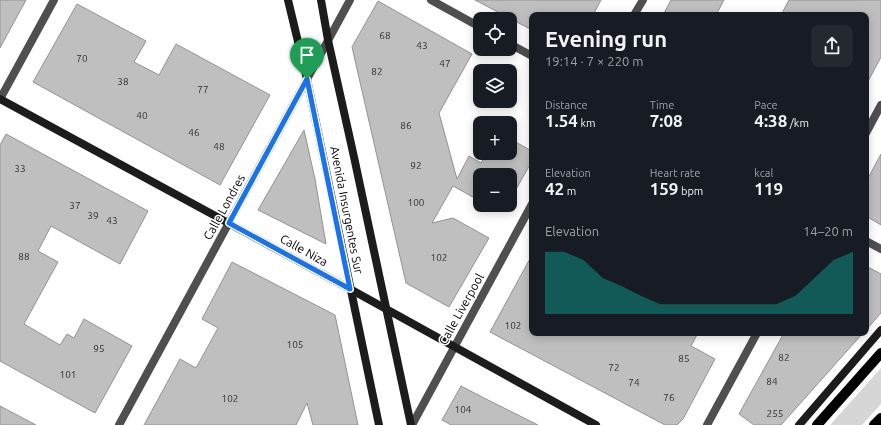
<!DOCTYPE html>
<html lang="en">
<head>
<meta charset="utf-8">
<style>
	:root { --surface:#171b24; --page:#242831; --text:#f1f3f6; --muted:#9ea1a6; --accent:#0f766e }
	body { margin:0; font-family:Ubuntu,sans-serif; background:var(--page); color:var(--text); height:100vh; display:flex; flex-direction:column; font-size:15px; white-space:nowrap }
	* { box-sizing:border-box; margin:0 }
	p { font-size:13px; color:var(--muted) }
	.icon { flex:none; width:22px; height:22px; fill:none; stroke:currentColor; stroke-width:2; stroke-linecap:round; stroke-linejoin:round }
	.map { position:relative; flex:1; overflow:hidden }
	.sheet { position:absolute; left:529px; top:12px; width:340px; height:324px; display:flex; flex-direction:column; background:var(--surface); border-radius:8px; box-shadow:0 2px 10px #0003 }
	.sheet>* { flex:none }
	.controls { position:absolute; left:473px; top:12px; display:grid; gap:8px }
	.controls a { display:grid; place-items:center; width:44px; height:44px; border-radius:8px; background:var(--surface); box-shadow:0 2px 10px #0003; font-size:20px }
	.pin { position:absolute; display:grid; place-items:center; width:34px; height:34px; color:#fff; margin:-41px -17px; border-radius:50% 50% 50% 0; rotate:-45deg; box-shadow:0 0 4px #0007 }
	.pin .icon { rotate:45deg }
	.round { display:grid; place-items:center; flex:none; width:42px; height:42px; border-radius:8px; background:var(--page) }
	.summary { display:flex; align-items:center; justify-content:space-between; height:68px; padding:0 16px }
	h1 { font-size:22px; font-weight:700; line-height:30px }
	.figures { display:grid; grid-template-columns:repeat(3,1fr); gap:6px; height:68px; padding:4px 16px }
	.figures div { display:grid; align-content:center }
	.figures b { font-size:17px; font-weight:700 }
	.figures small { font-size:11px; font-weight:400 }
	.figures p { font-size:11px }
	.chart { height:112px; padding:8px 16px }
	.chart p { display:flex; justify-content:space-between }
	.chart svg { width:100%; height:72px; margin-top:4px; fill:var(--accent); opacity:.7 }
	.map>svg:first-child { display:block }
	.green { fill:#d6d6d6 }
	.building { fill:#bfbfbf; stroke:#939393 }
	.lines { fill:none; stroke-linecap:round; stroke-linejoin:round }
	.street { stroke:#4f4f4f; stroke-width:8 }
	.secondary { stroke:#1c1c1c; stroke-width:8 }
	.primary { stroke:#000; stroke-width:10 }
	.route-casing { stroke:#fff; stroke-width:8 }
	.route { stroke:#1a73e8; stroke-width:5 }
	.labels { text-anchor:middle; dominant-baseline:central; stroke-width:3; stroke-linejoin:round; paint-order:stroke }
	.number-label { font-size:10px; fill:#303030 }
	.street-label { font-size:12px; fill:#000; stroke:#fff }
</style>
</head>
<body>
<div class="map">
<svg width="881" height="425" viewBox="0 0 881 425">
	<rect width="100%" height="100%" fill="#fff"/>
	<path class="green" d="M881 368V404L862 425H830Z"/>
	<g class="building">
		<path d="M0 0H26L0 48Z"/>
		<path d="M475 0H601L593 15H532V30Z"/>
		<path d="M671 0H724L716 15H663Z"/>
		<path d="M789 0H881V57L866 85V15H781Z"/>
		<path d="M378 1 472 54 439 113 457 179 469 156 481 163 487 153H510V139L532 151V161L510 200V175H480V201L453 186 432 223 453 218 489 238 449 307 406 283 352 47Z"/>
		<path d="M77 4 146 41 134 62 159 75 176 44 270 95 220 185 33 82Z"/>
		<path d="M304 130 315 179 326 244 258 210Z"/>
		<path d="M6 134 148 211 120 264 51 226 38 251 58 262 24 324 60 345 67 334 74 338 84 319 132 346 95 413 0 361V145Z"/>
		<path d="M881 154V225L866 216V182Z"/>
		<path d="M532 255V333H698L691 346 715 359 683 419 677 425H665L490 332Z"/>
		<path d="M232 262 335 315 358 425H313L307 403 296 425H144L180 359 196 368 218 328 202 319Z"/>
		<path d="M866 266 881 274V313L866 330Z"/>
		<path d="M784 333H863L781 425H754L739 414Z"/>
		<path d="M461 386 484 398 538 425H451L442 420Z"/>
		<path d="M0 406 36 425H0Z"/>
	</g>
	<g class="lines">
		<g class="street">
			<path d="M431 0 480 27"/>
			<path d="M634 15 643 0"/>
			<path d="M510 44 532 56"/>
			<path d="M0 99 54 0"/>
			<path d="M866 133 881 105"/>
			<path d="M866 241 881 249"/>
			<path d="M119 425 350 0"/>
			<path d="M412 425 532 204"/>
			<path d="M707 425 757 333"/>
		</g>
		<g class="secondary">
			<path d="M288 0 307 79 379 425"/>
			<path d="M321 0 328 40 354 157 411 425"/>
			<path d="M0 99 350 289 596 425"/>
			<path d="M799 425 881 330"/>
		</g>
		<g class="primary">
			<path d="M817 425 881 353"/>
			<path d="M874 425 881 418"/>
		</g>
	</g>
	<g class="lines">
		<defs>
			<path id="route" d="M307 79 350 289 229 223Z"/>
		</defs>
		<use href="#route" class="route-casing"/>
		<use href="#route" class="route"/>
	</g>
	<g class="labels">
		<g class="number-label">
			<text x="385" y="35">68</text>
			<text x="422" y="45">43</text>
			<text x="82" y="58">70</text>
			<text x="445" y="63">47</text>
			<text x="377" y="71">82</text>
			<text x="123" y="81">38</text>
			<text x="203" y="89">77</text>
			<text x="142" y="115">40</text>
			<text x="406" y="125">86</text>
			<text x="194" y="132">46</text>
			<text x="219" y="146">48</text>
			<text x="416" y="165">92</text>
			<text x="20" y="168">33</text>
			<text x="416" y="202">100</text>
			<text x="75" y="205">37</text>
			<text x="93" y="215">39</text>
			<text x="112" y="220">43</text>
			<text x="24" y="256">88</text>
			<text x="439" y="257">102</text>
			<text x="513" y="325">102</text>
			<text x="295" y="344">105</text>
			<text x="99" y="348">95</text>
			<text x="784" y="357">82</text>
			<text x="684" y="358">85</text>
			<text x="614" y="367">72</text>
			<text x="68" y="374">101</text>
			<text x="772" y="381">84</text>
			<text x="634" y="382">74</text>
			<text x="669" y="397">76</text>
			<text x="230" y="398">102</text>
			<text x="463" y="409">104</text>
			<text x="775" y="413">255</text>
		</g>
		<g class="street-label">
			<text transform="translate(224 207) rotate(-61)">Calle Londres</text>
			<text transform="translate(347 210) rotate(79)">Avenida Insurgentes Sur</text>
			<text transform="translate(304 250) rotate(29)">Calle Niza</text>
			<text transform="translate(461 309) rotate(-61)">Calle Liverpool</text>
		</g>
	</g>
</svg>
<div class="controls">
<a><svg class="icon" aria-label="locate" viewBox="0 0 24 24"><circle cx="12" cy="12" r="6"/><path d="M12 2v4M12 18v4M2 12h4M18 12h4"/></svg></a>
<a><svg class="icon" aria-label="layers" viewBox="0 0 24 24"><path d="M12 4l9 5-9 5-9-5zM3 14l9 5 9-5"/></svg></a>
<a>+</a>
<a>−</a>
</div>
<div class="pin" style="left:307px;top:79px;background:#1e9e55"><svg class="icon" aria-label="arrive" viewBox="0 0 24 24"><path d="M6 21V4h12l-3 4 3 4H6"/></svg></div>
<section class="sheet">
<div class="summary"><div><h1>Evening run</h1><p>19:14 · 7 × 220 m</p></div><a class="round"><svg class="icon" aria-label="share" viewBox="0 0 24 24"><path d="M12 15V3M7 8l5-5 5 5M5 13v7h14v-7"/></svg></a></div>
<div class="figures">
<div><p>Distance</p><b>1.54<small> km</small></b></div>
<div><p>Time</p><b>7:08</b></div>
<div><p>Pace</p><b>4:38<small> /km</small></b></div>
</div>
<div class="figures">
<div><p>Elevation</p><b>42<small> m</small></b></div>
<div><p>Heart rate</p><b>159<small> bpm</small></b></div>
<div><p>kcal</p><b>119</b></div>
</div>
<div class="chart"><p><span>Elevation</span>14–20 m</p>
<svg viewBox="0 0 160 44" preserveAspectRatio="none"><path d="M0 44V6L10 6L20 11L30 22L40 27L50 33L60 38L70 38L80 38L90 38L100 38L110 38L120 38L130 33L140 22L150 11L160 6V44z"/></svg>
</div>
</section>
</div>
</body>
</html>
